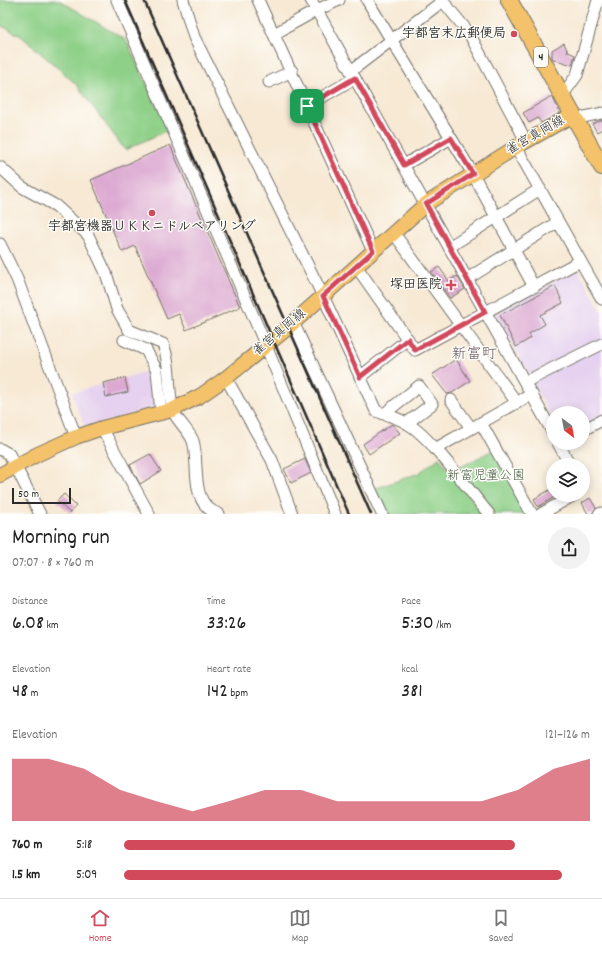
<!DOCTYPE html>
<html lang="en">
<head>
<meta charset="utf-8">
<style>
	:root { --surface:#fff; --page:#f2f2f2; --text:#222; --muted:#767676; --line:#e0e0e0; --accent:#d1495b }
	body { margin:0; font-family:Dekko,"Klee One",sans-serif; background:var(--page); color:var(--text); height:100vh; display:flex; flex-direction:column; font-size:15px; white-space:nowrap }
	* { box-sizing:border-box; margin:0 }
	p { font-size:13px; color:var(--muted) }
	.icon { flex:none; width:22px; height:22px; fill:none; stroke:currentColor; stroke-width:2; stroke-linecap:round; stroke-linejoin:round }
	.map { position:relative; height:514px; overflow:hidden }
	.drawer { display:flex; flex-direction:column; background:var(--surface); flex:1 }
	.drawer>* { flex:none }
	.needle { width:26px; rotate:148deg }
	.fabs { position:absolute; left:546px; top:406px; display:grid; gap:8px }
	.fabs a { display:grid; place-items:center; width:44px; height:44px; border-radius:50%; background:var(--surface); box-shadow:0 2px 10px #0003; font-size:20px }
	.scale { position:absolute; left:12px; bottom:10px; width:59px; box-sizing:border-box; padding-left:4px; border:2px solid #2b2b2b; border-top:0; font-size:11px; line-height:14px; white-space:nowrap; color:#2b2b2b; -webkit-text-stroke:3px #fdfcf7; paint-order:stroke }
	.pin { position:absolute; display:grid; place-items:center; width:34px; height:34px; color:#fff; margin:-17px; border-radius:8px; box-shadow:0 2px 6px #0006 }
	.round { display:grid; place-items:center; flex:none; width:42px; height:42px; border-radius:21px; background:var(--page) }
	.overview { display:flex; align-items:center; justify-content:space-between; height:68px; padding:0 12px }
	h1 { font-size:22px; font-weight:600; line-height:30px }
	.metrics { display:grid; grid-template-columns:repeat(3,1fr); gap:6px; height:68px; padding:4px 12px }
	.metrics div { display:grid; align-content:center }
	.metrics b { font-size:20px; font-weight:600 }
	.metrics small { font-size:11px; font-weight:400 }
	.metrics p { font-size:11px }
	.chart { height:112px; padding:8px 12px }
	.chart p { display:flex; justify-content:space-between }
	.chart svg { width:100%; height:72px; margin-top:4px; fill:var(--accent); opacity:.7 }
	ul { padding:0 12px; list-style:none; font-size:13px }
	li { display:grid; grid-template-columns:64px 48px 1fr; align-items:center; height:30px }
	li i { height:10px; border-radius:5px; background:var(--accent) }
	.menu { display:flex; justify-content:space-around; align-items:center; height:56px; border-top:1px solid var(--line); background:var(--surface); font-size:11px; color:var(--muted) }
	.menu a { display:grid; justify-items:center; gap:2px }
	.menu .current { color:var(--accent) }
	.map>svg:first-child { display:block }
	.built { fill:#e6d2f0 }
	.green { fill:#8ed088; stroke:#5c7e5a }
	.building { fill:#dca9d1 }
	.lines { fill:none; stroke-linecap:round; stroke-linejoin:round }
	.minor-casing { stroke:#726e66; stroke-width:13 }
	.major-casing { stroke:#726e66; stroke-width:16 }
	.highway-casing { stroke:#726e66; stroke-width:18 }
	.minor { stroke:#fff; stroke-width:11 }
	.major { stroke:#f3c26a; stroke-width:14 }
	.highway { stroke:#f3c26a; stroke-width:16 }
	.rail { stroke:#2b2b2b; stroke-width:2.5 }
	.route-casing { stroke:#fff; stroke-width:8 }
	.route { stroke:#d1495b; stroke-width:5 }
	.poi-dot { fill:#d1495b; stroke:#fdfcf7; stroke-width:1.5 }
	.labels { text-anchor:middle; dominant-baseline:central; stroke-width:3; stroke-linejoin:round; paint-order:stroke }
	.shield { fill:#fdfcf7; stroke:#6a6a68; stroke-width:1 }
	.shield-label { font-size:12px; font-weight:bold; fill:#2b2b2b }
	.poi-label { font-size:13px; font-weight:bold; fill:#2b2b2b; stroke:#fdfcf7; text-anchor:end }
	.street-label { font-size:13px; fill:#2b2b2b; stroke:#fdfcf7 }
	.park-label { font-size:13px; fill:#495d47; stroke:#fdfcf7 }
	.quarter-label { font-size:15px; fill:#695765; stroke:#fdfcf7 }
</style>
</head>
<body>
<div class="map">
<svg width="602" height="514" viewBox="0 0 602 514">
	<rect width="100%" height="100%" fill="#fdfcf7"/>
	<filter id="ink" filterUnits="userSpaceOnUse"><feTurbulence type="fractalNoise" baseFrequency=".025" numOctaves="2"/><feDisplacementMap in="SourceGraphic" scale="8" xChannelSelector="R" yChannelSelector="G"/><feConvolveMatrix kernelMatrix="1 2 1 2 8 2 1 2 1" color-interpolation-filters="sRGB"/></filter>
	<filter id="wash" filterUnits="userSpaceOnUse"><feTurbulence type="fractalNoise" baseFrequency=".012" numOctaves="4" result="noise"/><feDisplacementMap in="SourceGraphic" scale="16" xChannelSelector="R" yChannelSelector="G"/><feGaussianBlur stdDeviation="0.9" result="paint"/><feColorMatrix in="noise" values="0 0 0 0 0 0 0 0 0 0 0 0 0 0 0 0 0 1.4 0 .05"/><feComposite in="paint" operator="in"/></filter>
	<g filter="url(#wash)">
		<rect width="100%" height="100%" fill="#f7e9d4"/>
		<g class="built">
			<path d="M578 269 602 312V415L583 425V413H553V421L495 313Z"/>
			<path d="M151 370 154 386 164 387 167 393 165 404 85 428 72 393Z"/>
		</g>
		<g class="green">
			<path d="M0 0H59L126 40 168 130 125 150 76 84 21 36 0 25Z"/>
			<path d="M493 450 527 514H494L457 469Z"/>
			<path d="M439 458 484 514H386L374 489 419 473Z"/>
		</g>
		<g id="blocks">
			<g class="building">
				<path d="M564 43 568 52 575 55 572 65 553 59 552 57V50Z"/>
				<path d="M552 96 560 113 541 123 538 118 529 123 523 113Z"/>
				<path d="M602 120V129L597 132 592 124Z"/>
				<path d="M170 145 240 307 186 330 179 314 167 319 135 246 122 252 91 180Z"/>
				<path d="M439 267 449 281 457 276 465 289 450 298 431 272Z"/>
				<path d="M555 286 563 303 540 315 545 324 529 334 531 338 516 347 500 315Z"/>
				<path d="M456 359 470 381 452 393 447 394 432 375Z"/>
				<path d="M125 378 128 392 106 397 103 383Z"/>
				<path d="M392 424 400 433 369 454 363 444Z"/>
				<path d="M150 454 161 471 140 484 130 465Z"/>
				<path d="M305 459 311 473 291 483 284 469Z"/>
				<path d="M553 488V498L538 507 534 499Z"/>
				<path d="M64 494 76 506 70 513 57 501Z"/>
				<path d="M590 498 596 508 592 514H588L582 503Z"/>
			</g>
		</g>
	</g>
	<g filter="url(#ink)">
		<use href="#blocks" fill-opacity="0" stroke="#726e66" stroke-width="1"/>
		<g class="lines">
			<defs>
				<g id="minor">
					<path d="M117 0 266 346 335 514"/>
					<path d="M183 0 194 37 323 296 376 411C387 415 399 418 408 424 432 438 469 491 489 514"/>
					<path d="M258 0 373 251"/>
					<path d="M311 0 553 433"/>
					<path d="M367 0 473 174 534 287"/>
					<path d="M442 0 469 33 526 141"/>
					<path d="M274 34 317 10 339 0"/>
					<path d="M351 71 444 0"/>
					<path d="M269 82 292 71"/>
					<path d="M562 96 577 75 598 0"/>
					<path d="M307 106 355 78"/>
					<path d="M575 119 602 113"/>
					<path d="M516 147 602 299"/>
					<path d="M404 165 451 138"/>
					<path d="M0 167 22 187 56 206 88 235 106 273 117 309 129 330 163 344C171 364 168 386 172 408 174 418 189 430 193 441 200 462 188 505 219 514"/>
					<path d="M393 232 517 403"/>
					<path d="M0 244 17 279 76 437"/>
					<path d="M449 247 540 189"/>
					<path d="M356 266 415 350 580 261"/>
					<path d="M467 279 558 222"/>
					<path d="M293 322 382 514"/>
					<path d="M124 340 146 350 157 371 161 413"/>
					<path d="M360 377 408 339"/>
					<path d="M226 378 272 460 292 514"/>
					<path d="M525 382 602 344"/>
					<path d="M451 400 471 428"/>
					<path d="M384 414 419 386 432 404 407 423"/>
					<path d="M481 423 532 514"/>
					<path d="M102 428 149 514"/>
					<path d="M583 430 602 420"/>
					<path d="M558 443 570 465"/>
					<path d="M0 449 9 454 40 514"/>
					<path d="M435 449 532 394"/>
					<path d="M541 514 574 495"/>
					<path d="M599 514 602 513"/>
				</g>
				<path id="major" d="M0 475 38 454 76 437 102 428 172 410 200 396 226 378 284 331 426 204 516 147 573 115"/>
				<path id="highway" d="M509 0 602 167"/>
			</defs>
			<use href="#minor" class="minor-casing"/>
			<use href="#major" class="major-casing"/>
			<use href="#highway" class="highway-casing"/>
			<use href="#minor" class="minor"/>
			<use href="#major" class="major"/>
			<use href="#highway" class="highway"/>
			<g class="rail">
				<path d="M125 0 349 514"/>
				<path d="M144 0 371 514"/>
			</g>
		</g>
	</g>
	<g class="lines" filter="url(#ink)">
		<defs>
			<path id="route" d="M355 78 404 165 451 138 473 174 426 204 485 312 415 350 408 339 360 377 323 296 373 251 307 106Z"/>
		</defs>
		<use href="#route" class="route-casing"/>
		<use href="#route" class="route"/>
	</g>
	<g class="poi-dot">
		<circle cx="514" cy="34" r="4"/>
		<circle cx="152" cy="213" r="4"/>
		<path d="M449 279h4v4h4v4h-4v4h-4v-4h-4v-4h4z"/>
	</g>
	<g class="labels">
		<rect class="shield" x="534" y="47" width="14" height="20" rx="3"/>
		<g class="shield-label">
			<text x="541" y="57">4</text>
		</g>
		<g class="poi-label">
			<text x="506" y="34">宇都宮末広郵便局</text>
			<text x="152" y="227" text-anchor="middle">宇都宮機器ＵＫＫニドルベアリング</text>
			<text x="442" y="285">塚田医院</text>
		</g>
		<g class="street-label">
			<text transform="translate(536 136) rotate(-30)">雀宮真岡線</text>
			<text transform="translate(280 333) rotate(-40)">雀宮真岡線</text>
		</g>
		<g class="park-label">
			<text x="486" y="476">新富児童公園</text>
		</g>
		<g class="quarter-label">
			<text x="474" y="355">新富町</text>
		</g>
	</g>
</svg>
<div class="fabs">
<a><svg class="needle" viewBox="-14 -14 28 28"><path d="M0-13l5 13h-10z" fill="#e53935"/><path d="M0 13l5-13h-10z" fill="#767676"/></svg></a>
<a><svg class="icon" aria-label="layers" viewBox="0 0 24 24"><path d="M12 4l9 5-9 5-9-5zM3 14l9 5 9-5"/></svg></a>
</div>
<div class="scale">50 m</div>
<div class="pin" style="left:307px;top:106px;background:#1e9e55"><svg class="icon" aria-label="arrive" viewBox="0 0 24 24"><path d="M6 21V4h12l-3 4 3 4H6"/></svg></div>
</div>
<section class="drawer">
<div class="overview"><div><h1>Morning run</h1><p>07:07 · 8 × 760 m</p></div><a class="round"><svg class="icon" aria-label="share" viewBox="0 0 24 24"><path d="M12 15V3M7 8l5-5 5 5M5 13v7h14v-7"/></svg></a></div>
<div class="metrics">
<div><p>Distance</p><b>6.08<small> km</small></b></div>
<div><p>Time</p><b>33:26</b></div>
<div><p>Pace</p><b>5:30<small> /km</small></b></div>
</div>
<div class="metrics">
<div><p>Elevation</p><b>48<small> m</small></b></div>
<div><p>Heart rate</p><b>142<small> bpm</small></b></div>
<div><p>kcal</p><b>381</b></div>
</div>
<div class="chart"><p><span>Elevation</span>121–126 m</p>
<svg viewBox="0 0 160 44" preserveAspectRatio="none"><path d="M0 44V6L10 6L20 12L30 25L40 32L50 38L60 32L70 25L80 25L90 32L100 32L110 32L120 32L130 32L140 25L150 12L160 6V44z"/></svg>
</div>
<ul>
<li><b>760 m</b>5:18<i style="width:84%"></i></li>
<li><b>1.5 km</b>5:09<i style="width:94%"></i></li>
</ul>
</section>
<nav class="menu">
<a class="current"><svg class="icon" aria-label="home" viewBox="0 0 24 24"><path d="M3 11l9-7 9 7M6 9v11h12V9"/></svg>Home</a>
<a><svg class="icon" aria-label="map" viewBox="0 0 24 24"><path d="M3 6l6-2 6 2 6-2v14l-6 2-6-2-6 2zM9 4v14M15 6v14"/></svg>Map</a>
<a><svg class="icon" aria-label="saved" viewBox="0 0 24 24"><path d="M7 4h10v16l-5-4-5 4z"/></svg>Saved</a>
</nav>
</body>
</html>
